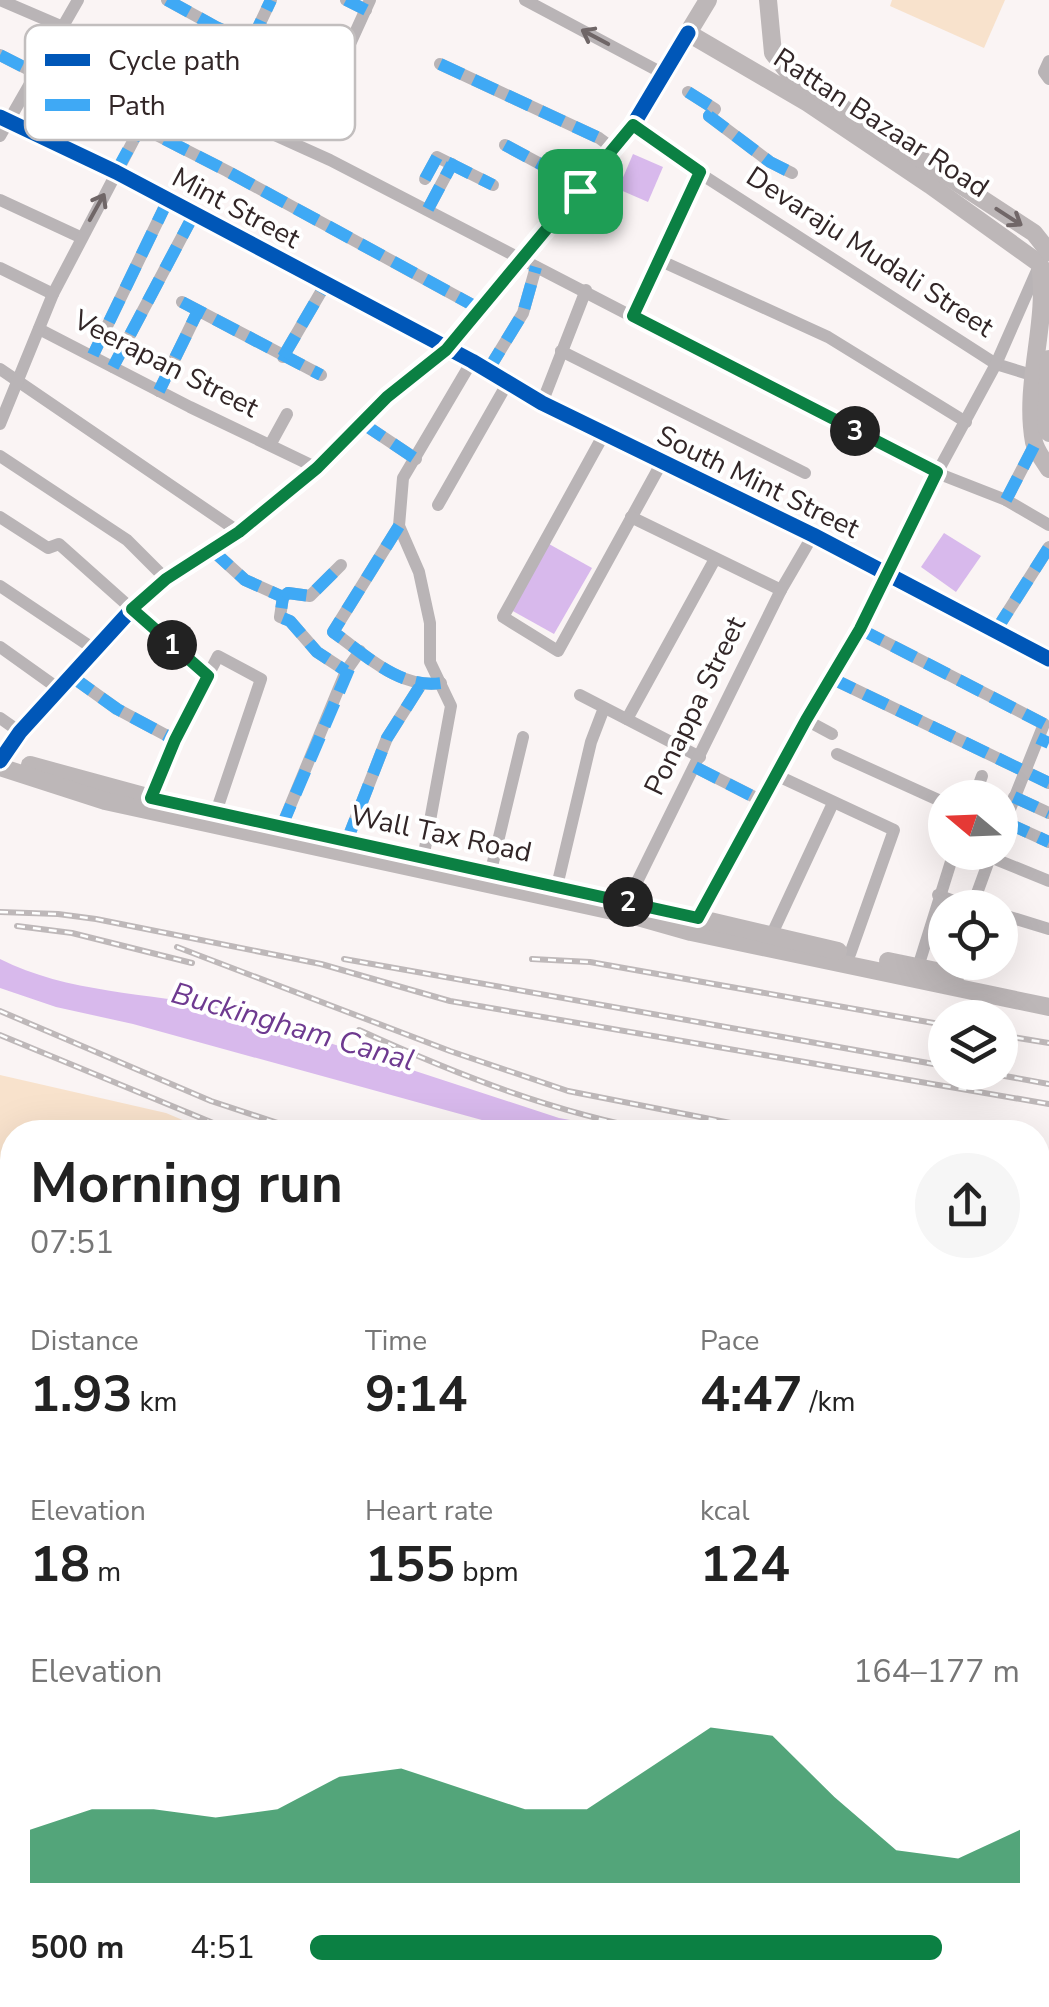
<!DOCTYPE html>
<html lang="en">
<head>
<meta charset="utf-8">
<style>
	:root { --surface:#fff; --page:#f6f6f6; --text:#222; --muted:#767676; --accent:#0b8043 }
	body { margin:0; font-family:"Nunito Sans",sans-serif; background:var(--page); color:var(--text); height:100vh; display:flex; flex-direction:column; font-size:38px; white-space:nowrap }
	* { box-sizing:border-box; margin:0 }
	p { font-size:32px; color:var(--muted) }
	.icon { flex:none; width:55px; height:55px; fill:none; stroke:currentColor; stroke-width:2; stroke-linecap:round; stroke-linejoin:round }
	.map { position:relative; flex:1; overflow:hidden }
	.panel { position:absolute; left:0px; top:1120px; width:1050px; height:888px; display:flex; flex-direction:column; background:var(--surface); border-radius:40px 40px 0 0; box-shadow:0 10px 40px #0002 }
	.panel>* { flex:none }
	.needle { width:65px; rotate:289deg }
	.controls { position:absolute; left:928px; top:780px; display:grid; gap:20px }
	.controls a { display:grid; place-items:center; width:90px; height:90px; border-radius:50%; background:var(--surface); box-shadow:0 10px 40px #0002; font-size:50px }
	.pin { position:absolute; display:grid; place-items:center; width:85px; height:85px; color:#fff; margin:-42px; border-radius:20px; box-shadow:0 5px 15px #0006 }
	.km { position:absolute; width:50px; height:50px; margin:-25px; border-radius:50%; background:#222; color:#fff; font-size:28px; line-height:50px; text-align:center }
	.round { display:grid; place-items:center; flex:none; width:105px; height:105px; border-radius:52px; background:var(--page) }
	.head { display:flex; align-items:center; justify-content:space-between; height:170px; padding:0 30px }
	h1 { font-size:55px; font-weight:700; line-height:75px }
	.figures { display:grid; grid-template-columns:repeat(3,1fr); gap:15px; height:170px; padding:10px 30px }
	.figures div { display:grid; align-content:center }
	.figures b { font-size:50px; font-weight:700 }
	.figures small { font-size:28px; font-weight:400 }
	.figures p { font-size:28px }
	.chart { height:280px; padding:20px 30px }
	.chart p { display:flex; justify-content:space-between }
	.chart svg { width:100%; height:180px; margin-top:10px; fill:var(--accent); opacity:.7 }
	ul { padding:0 30px; list-style:none; font-size:32px }
	li { display:grid; grid-template-columns:160px 120px 1fr; align-items:center; height:75px }
	li i { height:25px; border-radius:12px; background:var(--accent) }
	.map>svg:first-child { display:block }
	.green { fill:#f8e2cc }
	.water { fill:#d8b9ec }
	.lines { fill:none; stroke-linecap:round; stroke-linejoin:round }
	.minor { stroke:#b9b4b6; stroke-width:12 }
	.major { stroke:#bdb7b8; stroke-width:18 }
	.rail-casing { stroke:#beb8b9; stroke-width:6 }
	.rail { stroke:#fff; stroke-width:2.5; stroke-dasharray:8; stroke-linecap:butt }
	.quiet { stroke:#3fa9f5; stroke-width:12; stroke-dasharray:25 12; stroke-linecap:butt }
	.cycleway-casing { stroke:#fff; stroke-width:21 }
	.cycleway { stroke:#0057b8; stroke-width:15 }
	.oneway { stroke:#6f6667 }
	.oneway2 { stroke:#716768 }
	.route-casing { stroke:#fff; stroke-width:20 }
	.route { stroke:#0b8043; stroke-width:12 }
	.labels { text-anchor:middle; dominant-baseline:central; stroke-width:8; stroke-linejoin:round; paint-order:stroke }
	.street-label { font-size:28px; fill:#322627; stroke:#fff }
	.water-label { font-size:30px; font-style:italic; fill:#6e3a90; stroke:#fff }
	.key { fill:#fff; stroke:#c2bebe; stroke-width:2.5 }
	.key-label { font-size:28px; fill:#322627 }
</style>
</head>
<body>
<div class="map">
<svg width="1049" height="2007" viewBox="0 0 1049 2007">
	<rect width="100%" height="100%" fill="#faf4f4"/>
	<g class="green">
		<path d="M892 0H1005L984 48 890 6Z"/>
		<path d="M0 1075 166 1113 211 1132H12V1429L0 1419Z"/>
	</g>
	<g class="water">
		<path d="M633 154 663 167 648 202 618 189Z"/>
		<path d="M944 533 981 556 956 592 921 567Z"/>
		<path d="M549 544 592 568 554 634 511 610Z"/>
		<path d="M0 959C67 993 148 993 220 1007L559 1118 637 1132H525L133 1024 56 1007 0 988Z"/>
	</g>
	<g class="lines">
		<g class="minor">
			<path d="M0 0 63 27 219 110 330 160 834 421 937 473 1006 500 1049 525"/>
			<path d="M167 0 216 27 298 63"/>
			<path d="M346 0 366 10"/>
			<path d="M525 0 664 74"/>
			<path d="M0 55 227 171 478 308"/>
			<path d="M1049 61 1044 72 1049 79"/>
			<path d="M440 64 599 138 614 149"/>
			<path d="M688 92 715 109 709 116 770 162 792 173"/>
			<path d="M325 99 370 0"/>
			<path d="M219 110 271 0"/>
			<path d="M0 117 116 172 472 361 542 403 813 535 1049 659"/>
			<path d="M633 125 690 167 996 364 1035 376"/>
			<path d="M0 136 78 0"/>
			<path d="M505 145 583 187"/>
			<path d="M425 179 437 157 493 185"/>
			<path d="M0 200 80 237"/>
			<path d="M428 209 452 164"/>
			<path d="M659 260 828 337 966 422"/>
			<path d="M0 268 53 294"/>
			<path d="M182 302 321 375"/>
			<path d="M633 315 700 172"/>
			<path d="M39 329 190 407 317 468"/>
			<path d="M561 351 805 473"/>
			<path d="M93 355 168 200"/>
			<path d="M283 357 325 285"/>
			<path d="M113 367 194 214"/>
			<path d="M0 369 239 532"/>
			<path d="M487 372 523 313 536 267"/>
			<path d="M159 391 198 311"/>
			<path d="M542 403 586 290"/>
			<path d="M362 423 416 459"/>
			<path d="M0 424 53 294 141 126"/>
			<path d="M604 434 503 617 558 651 662 462"/>
			<path d="M270 445 287 414"/>
			<path d="M0 456 127 540 166 579"/>
			<path d="M1006 500 1034 446"/>
			<path d="M438 505 507 384"/>
			<path d="M0 517 48 548 59 544 207 676"/>
			<path d="M631 517 781 590"/>
			<path d="M399 526 333 632C366 655 399 689 441 683"/>
			<path d="M211 549 245 580 283 597 280 617 290 621 317 652 346 671"/>
			<path d="M0 586 94 649"/>
			<path d="M283 597 288 593 310 596 341 565"/>
			<path d="M860 629 1044 724 1000 834"/>
			<path d="M995 632 1049 547"/>
			<path d="M0 647 59 689"/>
			<path d="M71 676 117 709 175 740"/>
			<path d="M831 678 1049 783"/>
			<path d="M580 695 700 757"/>
			<path d="M0 718 20 732"/>
			<path d="M627 719 715 559"/>
			<path d="M806 720 832 734"/>
			<path d="M837 754 945 803"/>
			<path d="M0 761 20 732 132 609 166 579 239 532 317 468 387 397 445 350 633 125 688 33"/>
			<path d="M695 767 762 801"/>
			<path d="M776 775 894 830 850 954"/>
			<path d="M1014 797 1049 813"/>
			<path d="M151 798 175 740 218 656 261 679 216 812"/>
			<path d="M974 798 982 776"/>
			<path d="M1005 822 1049 842"/>
			<path d="M281 828 346 671 360 651"/>
			<path d="M346 843 387 738 420 686"/>
			<path d="M990 857 1049 881"/>
			<path d="M423 859 451 706 430 662V623L419 572 399 526 403 478 472 361"/>
			<path d="M488 883 523 737"/>
			<path d="M557 886 591 742 604 708"/>
			<path d="M938 895 973 908"/>
			<path d="M627 902 781 590 813 535"/>
			<path d="M972 907 992 852"/>
			<path d="M1000 914 1049 929"/>
			<path d="M694 925 806 720 860 629 937 473 996 364 1039 266"/>
			<path d="M771 936 833 803"/>
			<path d="M918 967 954 852"/>
			<path d="M0 1268 12 1276"/>
			<path d="M0 1430V1433"/>
			<path d="M1038 1564 1049 1563"/>
			<path d="M0 1634 12 1606"/>
			<path d="M1038 1859 1049 1865"/>
			<path d="M4 1886 12 1852"/>
			<path d="M1038 1921 1049 1926"/>
			<path d="M1038 1974 1049 1943"/>
			<path d="M1038 1988 1049 1993"/>
			<path d="M638 1995 662 2007"/>
			<path d="M844 1995 870 2007"/>
			<path d="M989 1995 997 2007"/>
			<path d="M138 2007 141 1998"/>
			<path d="M217 2007 222 1995"/>
			<path d="M791 2007 799 1995"/>
			<path d="M899 2007 903 1995"/>
		</g>
		<g class="major">
			<path d="M708 0 688 33 808 103 930 185 1040 264C1049 323 1023 383 1034 442 1036 451 1044 461 1049 469"/>
			<path d="M768 0 773 53 788 72 1034 233 1049 252"/>
			<path d="M1049 359 1046 426 1049 433"/>
			<path d="M30 765 151 798 291 830"/>
			<path d="M0 767 105 801 631 915 691 932 1049 1007"/>
			<path d="M625 901 838 951"/>
			<path d="M888 961 956 975"/>
			<path d="M0 1588 12 1593"/>
			<path d="M1038 1816 1049 1818"/>
			<path d="M592 2007 597 1995"/>
		</g>
		<defs>
			<g id="rail">
				<path d="M0 912 58 914 96 919 321 964 450 1001 1049 1104"/>
				<path d="M17 926 72 933 192 963"/>
				<path d="M177 947 450 1051 568 1091 777 1132"/>
				<path d="M344 959 945 1066"/>
				<path d="M532 959 590 962 945 1025"/>
				<path d="M0 1011 211 1101 305 1132"/>
				<path d="M359 1030C458 1075 554 1113 661 1132"/>
				<path d="M0 1035 235 1132"/>
				<path d="M1000 1035 1049 1043"/>
				<path d="M983 1072 1049 1084"/>
				<path d="M1038 1178 1049 1180"/>
				<path d="M1038 1200 1049 1202"/>
				<path d="M1038 1254 1049 1256"/>
				<path d="M1038 1272 1049 1274"/>
				<path d="M1038 1292 1049 1295"/>
				<path d="M1038 1328 1049 1330"/>
			</g>
		</defs>
		<use href="#rail" class="rail-casing"/>
		<use href="#rail" class="rail"/>
		<g class="quiet">
			<path d="M167 0 216 27 298 63"/>
			<path d="M346 0 366 10"/>
			<path d="M0 55 227 171 478 308"/>
			<path d="M440 64 599 138 614 149"/>
			<path d="M688 92 715 109 709 116 770 162 792 173"/>
			<path d="M219 110 271 0"/>
			<path d="M505 145 583 187"/>
			<path d="M116 172 141 126"/>
			<path d="M425 179 437 157 493 185"/>
			<path d="M428 209 452 164"/>
			<path d="M182 302 321 375"/>
			<path d="M93 355 168 200"/>
			<path d="M283 357 325 285"/>
			<path d="M113 367 194 214"/>
			<path d="M487 372 523 313 536 267"/>
			<path d="M159 391 198 311"/>
			<path d="M362 423 416 459"/>
			<path d="M1006 500 1034 446"/>
			<path d="M399 526 333 632C366 655 399 689 441 683"/>
			<path d="M211 549 245 580 283 597 280 617 290 621 317 652 346 671"/>
			<path d="M283 597 288 593 310 596 341 565"/>
			<path d="M132 609 207 676"/>
			<path d="M860 629 1044 724"/>
			<path d="M995 632 1049 547"/>
			<path d="M71 676 117 709 175 740"/>
			<path d="M831 678 1049 783"/>
			<path d="M1038 738 1049 743"/>
			<path d="M695 767 762 801"/>
			<path d="M1014 797 1049 813"/>
			<path d="M1005 822 1049 842"/>
			<path d="M281 828 352 662"/>
			<path d="M346 843 387 738 420 686"/>
			<path d="M0 1268 12 1276"/>
			<path d="M899 2007 903 1995"/>
		</g>
		<defs>
			<g id="cycleway">
				<path d="M0 117 116 172 472 361 542 403 813 535 1049 659"/>
				<path d="M0 761 20 732 132 609 166 579 239 532 317 468 387 397 445 350 633 125 688 33"/>
			</g>
		</defs>
		<use href="#cycleway" class="cycleway-casing"/>
		<use href="#cycleway" class="cycleway"/>
	</g>
	<defs><path id="oneway-shaft" d="M-6 0H5M1.5-3L5.5 0L1.5 3" fill="none" stroke-width="1.6" stroke-linecap="round" stroke-linejoin="round" transform="scale(2.5)"/></defs>
	<g class="oneway">
		<use href="#oneway-shaft" transform="translate(595 37) rotate(-152)"/>
		<use href="#oneway-shaft" transform="translate(97 207) rotate(-61)"/>
	</g>
	<use class="oneway2" href="#oneway-shaft" transform="translate(1009 217) rotate(33)"/>
	<g class="lines">
		<defs>
			<path id="route" d="M633 125 700 172 633 316 937 472 860 629 806 720 698 918 151 798 175 740 208 676 132 609 166 579 239 532 317 468 387 397 446 350Z"/>
		</defs>
		<use href="#route" class="route-casing"/>
		<use href="#route" class="route"/>
	</g>
	<g class="labels">
		<g class="street-label">
			<text transform="translate(881 123) rotate(33)">Rattan Bazaar Road</text>
			<text transform="translate(236 208) rotate(28)">Mint Street</text>
			<text transform="translate(870 252) rotate(33)">Devaraju Mudali Street</text>
			<text transform="translate(166 364) rotate(27)">Veerapan Street</text>
			<text transform="translate(758 482) rotate(26)">South Mint Street</text>
			<text transform="translate(695 706) rotate(-64)">Ponappa Street</text>
			<text transform="translate(441 834) rotate(12)">Wall Tax Road</text>
		</g>
		<g class="water-label">
			<text transform="translate(293 1027) rotate(16)">Buckingham Canal</text>
		</g>
	</g>
	<rect x="25" y="25" width="330" height="115" rx="15" class="key"/>
	<rect x="45" y="54" width="45" height="12" fill="#0057b8"/>
	<rect x="45" y="99" width="45" height="12" fill="#3fa9f5"/>
	<g class="key-label">
		<text x="108" y="70">Cycle path</text>
		<text x="108" y="115">Path</text>
	</g>
</svg>
<div class="controls">
<a><svg class="needle" viewBox="-14 -14 28 28"><path d="M0-13l5 13h-10z" fill="#e53935"/><path d="M0 13l5-13h-10z" fill="#767676"/></svg></a>
<a><svg class="icon" aria-label="locate" viewBox="0 0 24 24"><circle cx="12" cy="12" r="6"/><path d="M12 2v4M12 18v4M2 12h4M18 12h4"/></svg></a>
<a><svg class="icon" aria-label="layers" viewBox="0 0 24 24"><path d="M12 4l9 5-9 5-9-5zM3 14l9 5 9-5"/></svg></a>
</div>
<div class="pin" style="left:580px;top:191px;background:#1e9e55"><svg class="icon" aria-label="arrive" viewBox="0 0 24 24"><path d="M6 21V4h12l-3 4 3 4H6"/></svg></div>
<b class="km" style="left:172px;top:645px">1</b>
<b class="km" style="left:628px;top:902px">2</b>
<b class="km" style="left:855px;top:431px">3</b>
<section class="panel">
<div class="head"><div><h1>Morning run</h1><p>07:51</p></div><a class="round"><svg class="icon" aria-label="share" viewBox="0 0 24 24"><path d="M12 15V3M7 8l5-5 5 5M5 13v7h14v-7"/></svg></a></div>
<div class="figures">
<div><p>Distance</p><b>1.93<small> km</small></b></div>
<div><p>Time</p><b>9:14</b></div>
<div><p>Pace</p><b>4:47<small> /km</small></b></div>
</div>
<div class="figures">
<div><p>Elevation</p><b>18<small> m</small></b></div>
<div><p>Heart rate</p><b>155<small> bpm</small></b></div>
<div><p>kcal</p><b>124</b></div>
</div>
<div class="chart"><p><span>Elevation</span>164–177 m</p>
<svg viewBox="0 0 160 44" preserveAspectRatio="none"><path d="M0 44V31L10 26L20 26L30 28L40 26L50 18L60 16L70 21L80 26L90 26L100 16L110 6L120 8L130 23L140 36L150 38L160 31V44z"/></svg>
</div>
<ul>
<li><b>500 m</b>4:51<i style="width:89%"></i></li>
</ul>
</section>
</div>
</body>
</html>
